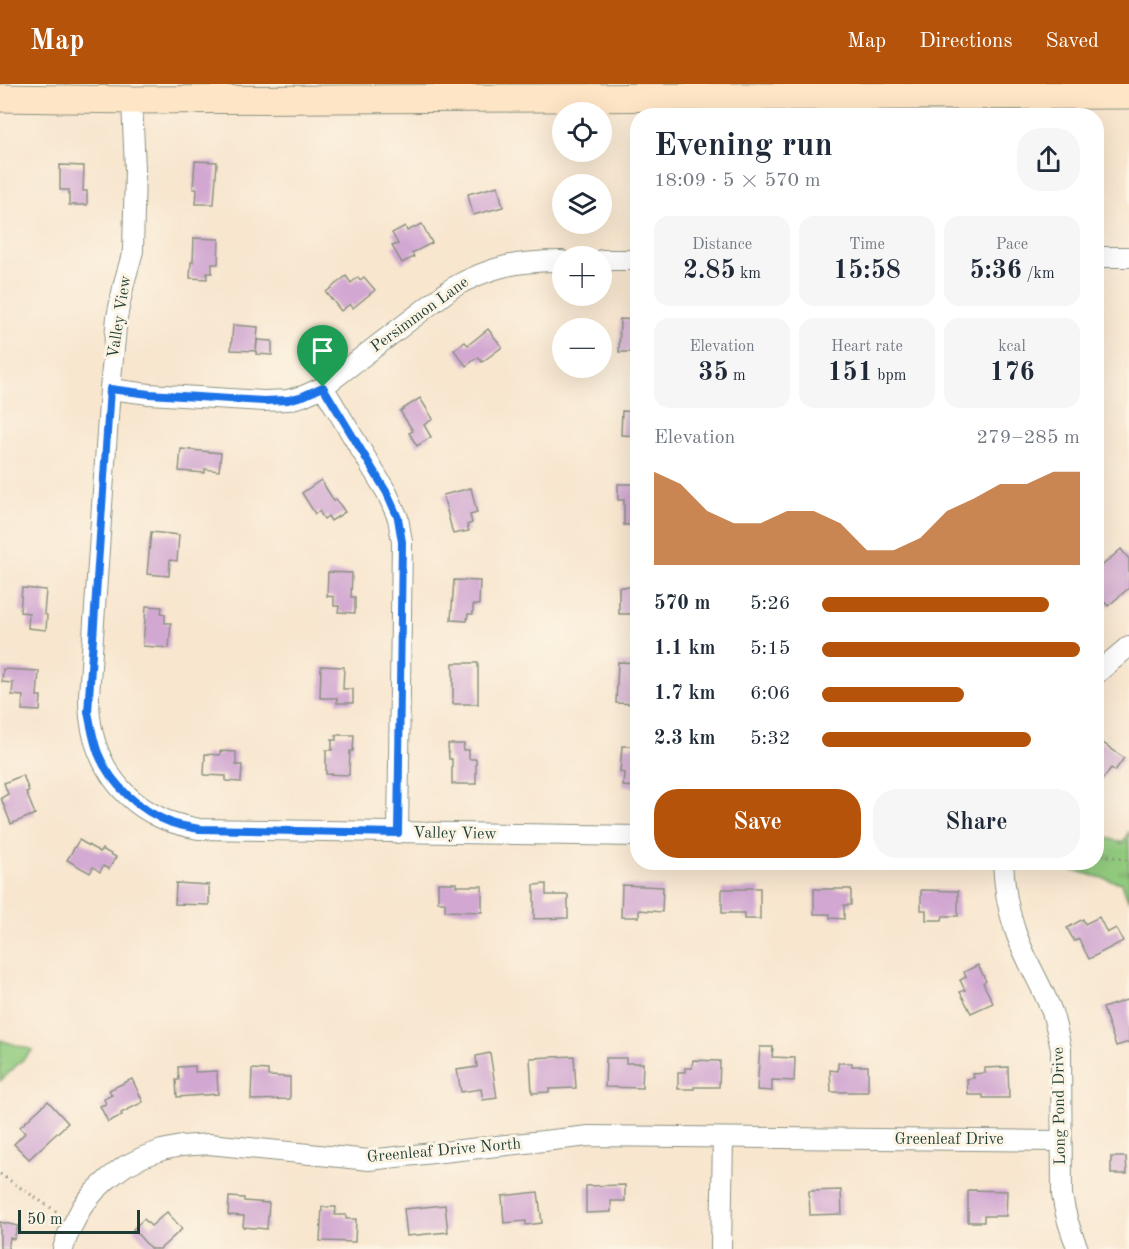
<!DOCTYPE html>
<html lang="en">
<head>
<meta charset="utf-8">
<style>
	:root { --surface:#fff; --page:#f6f6f7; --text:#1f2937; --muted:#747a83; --accent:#b45309 }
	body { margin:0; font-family:"Old Standard TT",serif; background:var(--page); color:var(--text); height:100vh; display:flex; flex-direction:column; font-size:22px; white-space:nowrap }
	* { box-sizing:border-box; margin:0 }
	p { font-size:20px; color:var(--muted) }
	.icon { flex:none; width:33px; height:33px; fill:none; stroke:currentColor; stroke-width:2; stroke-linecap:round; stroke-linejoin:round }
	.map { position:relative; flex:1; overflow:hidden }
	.sheet { position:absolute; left:630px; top:24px; width:474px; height:762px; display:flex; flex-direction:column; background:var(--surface); border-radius:24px; box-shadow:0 6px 24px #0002 }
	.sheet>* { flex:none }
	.controls { position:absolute; left:552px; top:18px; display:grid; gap:12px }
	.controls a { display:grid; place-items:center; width:60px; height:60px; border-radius:50%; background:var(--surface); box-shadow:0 6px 24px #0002; font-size:30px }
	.scale { position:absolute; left:18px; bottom:15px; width:122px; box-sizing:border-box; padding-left:6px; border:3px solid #1f3d34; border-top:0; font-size:16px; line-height:21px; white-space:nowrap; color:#1f3d34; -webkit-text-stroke:4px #fcf5e5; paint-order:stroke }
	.pin { position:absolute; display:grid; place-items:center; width:51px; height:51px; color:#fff; margin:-62px -26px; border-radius:50% 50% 50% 0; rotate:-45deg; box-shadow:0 0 6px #0007 }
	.pin .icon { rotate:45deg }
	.round { display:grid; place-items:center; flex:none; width:63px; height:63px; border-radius:24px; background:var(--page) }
	.overview { display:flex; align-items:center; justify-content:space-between; height:102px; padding:0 24px }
	h1 { font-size:33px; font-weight:800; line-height:45px }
	.stats { display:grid; grid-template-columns:repeat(3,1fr); gap:9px; height:102px; padding:6px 24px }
	.stats div { display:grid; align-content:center; border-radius:15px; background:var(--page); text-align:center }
	.stats b { font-size:26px; font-weight:800 }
	.stats small { font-size:16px; font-weight:400 }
	.stats p { font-size:16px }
	.chart { height:168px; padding:12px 24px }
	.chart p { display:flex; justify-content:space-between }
	.chart svg { width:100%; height:108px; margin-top:6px; fill:var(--accent); opacity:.7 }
	.primary-button { display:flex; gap:12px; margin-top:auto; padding:12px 24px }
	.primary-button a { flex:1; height:69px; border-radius:24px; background:var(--accent); color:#fff; font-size:24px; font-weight:800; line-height:69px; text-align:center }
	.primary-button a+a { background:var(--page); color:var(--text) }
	ul { padding:0 24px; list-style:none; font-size:20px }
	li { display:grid; grid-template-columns:96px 72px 1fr; align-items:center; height:45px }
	li i { height:15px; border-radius:8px; background:var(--accent) }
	header { display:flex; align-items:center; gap:36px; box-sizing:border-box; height:84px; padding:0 30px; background:var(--accent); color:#fff }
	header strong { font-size:28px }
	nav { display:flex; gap:33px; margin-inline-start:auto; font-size:21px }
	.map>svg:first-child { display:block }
	.grass { fill:#92cb7e; stroke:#588459; stroke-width:1.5 }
	.park { fill:url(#park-tufts); stroke:#588459; stroke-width:1.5 }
	.building { fill:#d2a8d2 }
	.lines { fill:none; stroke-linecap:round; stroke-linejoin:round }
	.street-casing { stroke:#8c9282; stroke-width:22 }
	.secondary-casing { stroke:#8c9282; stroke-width:29 }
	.path { stroke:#8c9282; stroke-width:3; stroke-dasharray:1.5 4.5; stroke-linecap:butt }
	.street { stroke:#fff; stroke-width:20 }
	.secondary { stroke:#fde5c5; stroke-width:27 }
	.route-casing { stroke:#fff; stroke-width:12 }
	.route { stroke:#1a73e8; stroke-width:8 }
	.labels { text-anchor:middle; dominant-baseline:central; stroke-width:6; stroke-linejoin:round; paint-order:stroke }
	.street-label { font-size:16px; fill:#1f3d34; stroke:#fcf5e5 }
</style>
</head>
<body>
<header>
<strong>Map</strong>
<nav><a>Map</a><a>Directions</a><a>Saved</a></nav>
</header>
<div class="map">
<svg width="1129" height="1165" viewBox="0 0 1129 1165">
	<defs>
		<pattern id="park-tufts" width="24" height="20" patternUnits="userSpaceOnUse" patternTransform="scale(1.5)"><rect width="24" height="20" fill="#92cb7e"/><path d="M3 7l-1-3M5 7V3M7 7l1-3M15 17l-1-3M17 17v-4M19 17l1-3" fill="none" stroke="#77a668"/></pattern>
	</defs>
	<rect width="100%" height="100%" fill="#fcf5e5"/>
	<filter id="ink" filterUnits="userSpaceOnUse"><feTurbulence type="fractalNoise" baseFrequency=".0167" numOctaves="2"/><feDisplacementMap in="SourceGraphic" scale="12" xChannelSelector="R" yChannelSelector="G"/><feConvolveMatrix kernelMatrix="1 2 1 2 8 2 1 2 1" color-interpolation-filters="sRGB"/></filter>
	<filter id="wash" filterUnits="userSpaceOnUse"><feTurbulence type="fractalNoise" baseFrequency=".008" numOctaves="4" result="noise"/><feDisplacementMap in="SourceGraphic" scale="24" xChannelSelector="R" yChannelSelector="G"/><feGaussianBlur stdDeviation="1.35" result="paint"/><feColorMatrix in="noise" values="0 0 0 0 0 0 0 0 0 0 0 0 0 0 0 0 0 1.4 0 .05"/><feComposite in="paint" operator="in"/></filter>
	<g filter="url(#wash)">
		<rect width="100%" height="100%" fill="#f8e6cf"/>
		<path class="grass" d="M0 956 33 966 0 997Z"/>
		<path class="park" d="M1129 747V818L1122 799 1044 779 1096 778 1097 751 1123 759Z"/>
		<g id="blocks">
			<g class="building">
				<path d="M195 77 217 78 214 120H196L197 105H193Z"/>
				<path d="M60 81 84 82 83 107H87V121H69V106H60Z"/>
				<path d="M498 102 503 123 473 131 468 110Z"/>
				<path d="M422 140 432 159 412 169 414 173 402 179 392 162 398 160 392 149 405 142 407 147Z"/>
				<path d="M194 154 219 155 218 180H212V189H207V195L190 194 191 178H193Z"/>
				<path d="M346 192 351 199 358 193 360 196 364 193 375 206 353 224 350 220 341 227 326 208Z"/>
				<path d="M620 235 638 236V268H619Z"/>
				<path d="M233 241 258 243 256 267 231 266Z"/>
				<path d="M488 245 502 263 482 278 478 273 466 282 454 266 465 258 468 261Z"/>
				<path d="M257 256 272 257V271L256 270Z"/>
				<path d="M420 314 433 335 424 341 431 353 417 362 409 349 413 347 400 327Z"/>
				<path d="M622 327 638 328V352L621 351Z"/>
				<path d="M181 365 221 369 219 387 205 385V389L179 387Z"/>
				<path d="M321 396 334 417 336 415 345 428 331 437 328 432 324 435 319 427 315 430 302 409Z"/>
				<path d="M618 400H638V441H624V416H618Z"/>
				<path d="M471 404 477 429 470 431 472 439 467 441 469 447 453 450 443 411Z"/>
				<path d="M151 448 179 451 177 477 170 476 169 492 147 490Z"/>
				<path d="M1121 465 1129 475V504L1108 522 1096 509V487Z"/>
				<path d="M328 488 352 489 351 513H355V529L338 528 339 522H334V513L327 512Z"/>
				<path d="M454 496 480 497 479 521H473V530H468L467 537 451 536Z"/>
				<rect x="619" y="503" width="19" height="27"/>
				<path d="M22 504 46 506 44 530 47 531 46 546 28 544 29 529 20 528Z"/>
				<path d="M146 522 162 523 161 529 165 530V539H171L169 564 143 562Z"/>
				<path d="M618 578 638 579V620L616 619Z"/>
				<rect x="453" y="579" width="25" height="41"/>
				<path d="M321 582 344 583 343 605H353V619H337V614H320Z"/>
				<path d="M3 585 39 587 37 612H41L40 627 22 626 23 612 12 611 13 599 2 598Z"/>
				<path d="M336 651H354L353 667H350L349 691 326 690V666H332V656H336Z"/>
				<path d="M1096 654 1124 674 1115 687 1111 684 1096 704Z"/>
				<path d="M448 660H464L463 666H469V675H476V700H452V675H449Z"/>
				<path d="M622 662H638V703L623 702 624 689 620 688Z"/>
				<path d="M220 667 236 668V681H242L241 698 226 697V692L204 691 205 670 220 671Z"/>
				<path d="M23 691 29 707 26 708 35 730 11 740 1 714 8 710 4 699Z"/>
				<path d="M79 756 100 768 102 765 116 773 109 785 103 782 100 788 93 783 90 789 67 776Z"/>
				<path d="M176 799 209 801V821L175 820Z"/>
				<path d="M438 799H456V802H482V828L445 827V818H438Z"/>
				<path d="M546 800V811H568V834L534 835V801Z"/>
				<path d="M622 801 663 803 662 828 639 826V833H621Z"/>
				<path d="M746 804H760V835H744V829H722V805H746Z"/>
				<path d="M814 805H851V821H844V835L830 834V830H814Z"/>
				<path d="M921 806 958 807V832H943L942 836H926V826H921Z"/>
				<path d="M1099 833 1107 849 1116 844 1123 857 1089 875 1079 855 1074 857 1067 844 1083 835 1085 840Z"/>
				<path d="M978 881 986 897 983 899 993 919 971 929 960 908 965 906 960 896 966 893 964 888Z"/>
				<path d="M1129 915V958L1116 962 1103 924Z"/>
				<path d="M760 963H773L772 973 795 974 794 997 772 996V1007L757 1006Z"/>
				<path d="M490 969 497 1014 483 1016 481 1005 461 1008 457 986 477 983 476 972Z"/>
				<path d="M574 972 576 1004 549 1005V1008L532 1009 530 974Z"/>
				<path d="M606 974H626V979H643L642 1004 605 1003Z"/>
				<path d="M693 976 720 977 719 1003H694V1005H678V988H685V984H692Z"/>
				<path d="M838 979H852V982H868V1008H831L830 986 838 987Z"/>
				<path d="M195 982V988L217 987 218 1010 177 1013 176 996H179L178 983Z"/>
				<path d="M1008 983 1009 1014H983V1011H968L967 995 974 994 973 990 985 989V984Z"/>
				<path d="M252 985 268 986V992L290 993V1015L251 1016Z"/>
				<path d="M132 995 143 1018 121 1029 122 1031 108 1038 100 1022 106 1020 104 1015 112 1011 109 1006Z"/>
				<path d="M48 1017 68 1039 29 1075 14 1060 25 1049 20 1043Z"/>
				<path d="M1111 1073H1126L1127 1090H1111Z"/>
				<path d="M625 1101V1117H611V1128L586 1129V1102Z"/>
				<path d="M841 1106 842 1130 810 1131 809 1107Z"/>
				<path d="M968 1106 1007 1107 1006 1132H984V1138H968Z"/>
				<path d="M538 1108 542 1139 526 1141V1137L504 1139 502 1112Z"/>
				<path d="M229 1113 244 1114V1117L269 1119 267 1145 243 1143 244 1132 228 1131Z"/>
				<path d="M445 1121 448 1148 407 1152 404 1125Z"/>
				<path d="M322 1123H336L335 1131H346V1135H356L355 1158 320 1157Z"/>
				<path d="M167 1128 182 1145 160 1165H151L133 1145 144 1135 151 1142Z"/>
				<path d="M0 1138 18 1142 14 1155 10 1154 8 1165H0Z"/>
			</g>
		</g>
	</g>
	<g filter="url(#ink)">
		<use href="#blocks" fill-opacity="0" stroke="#8c9282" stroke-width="1.5"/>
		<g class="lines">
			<defs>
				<g id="street">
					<path d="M132 16 135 86 133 167 124 199 117 233 110 305 89 611C88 663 111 710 159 733 172 740 186 742 199 745L638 752"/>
					<path d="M1096 173H1129"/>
					<path d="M602 176H638"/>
					<path d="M323 303 387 409 398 434 402 458 398 749"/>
					<path d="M110 305 149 310 264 317 288 316 303 312 323 303 452 204C491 182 518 177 562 177"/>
					<path d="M1096 590 1129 562"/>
					<path d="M1003 778C1004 800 1007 822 1014 843 1023 873 1041 899 1052 928 1056 940 1058 952 1061 965L1062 1111C1065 1130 1070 1147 1078 1165"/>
					<path d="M63 1165 68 1150 82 1123 95 1107 109 1094 125 1082 143 1073 162 1066 181 1062 209 1060 369 1076 589 1052 1061 1057"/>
					<path d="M721 1165 723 1054"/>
				</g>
				<path id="secondary" d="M0 14 132 16 1129 11"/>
			</defs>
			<use href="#street" class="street-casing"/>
			<use href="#secondary" class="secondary-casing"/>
			<g class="path">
				<path d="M1096 769 1129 777"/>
				<path d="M0 1090 60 1130"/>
			</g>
			<use href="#street" class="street"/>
			<use href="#secondary" class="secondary"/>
		</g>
	</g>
	<g class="lines" filter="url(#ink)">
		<defs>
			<path id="route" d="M323 303 387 409 398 434 402 458 398 749 199 745C190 743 181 742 172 739 140 727 111 701 98 669 93 656 91 642 88 628L110 305 149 310 264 317 288 316 303 312Z"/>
		</defs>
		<use href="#route" class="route-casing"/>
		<use href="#route" class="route"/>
	</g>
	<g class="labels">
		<g class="street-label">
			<text transform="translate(420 231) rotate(-36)">Persimmon Lane</text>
			<text transform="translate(120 233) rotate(-81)">Valley View</text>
			<text transform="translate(455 750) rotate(1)">Valley View</text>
			<text transform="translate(1060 1022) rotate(-91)">Long Pond Drive</text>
			<text x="949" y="1056">Greenleaf Drive</text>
			<text transform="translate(444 1067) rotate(-5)">Greenleaf Drive North</text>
		</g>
	</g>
</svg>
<div class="controls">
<a><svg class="icon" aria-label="locate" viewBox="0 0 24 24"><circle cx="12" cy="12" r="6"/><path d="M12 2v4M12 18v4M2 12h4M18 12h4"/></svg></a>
<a><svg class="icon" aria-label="layers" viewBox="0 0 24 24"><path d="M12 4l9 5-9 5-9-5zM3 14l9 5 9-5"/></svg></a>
<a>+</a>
<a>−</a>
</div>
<div class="scale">50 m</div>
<div class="pin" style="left:323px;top:303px;background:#1e9e55"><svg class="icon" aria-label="arrive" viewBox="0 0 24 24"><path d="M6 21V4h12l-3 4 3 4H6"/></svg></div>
<section class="sheet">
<div class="overview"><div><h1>Evening run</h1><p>18:09 · 5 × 570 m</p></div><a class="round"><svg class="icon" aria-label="share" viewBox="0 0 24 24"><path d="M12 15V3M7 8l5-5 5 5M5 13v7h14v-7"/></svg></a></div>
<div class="stats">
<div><p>Distance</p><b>2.85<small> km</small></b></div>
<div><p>Time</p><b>15:58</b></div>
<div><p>Pace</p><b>5:36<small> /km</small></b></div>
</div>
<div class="stats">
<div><p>Elevation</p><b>35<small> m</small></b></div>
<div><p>Heart rate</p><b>151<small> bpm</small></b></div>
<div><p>kcal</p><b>176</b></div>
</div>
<div class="chart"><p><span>Elevation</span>279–285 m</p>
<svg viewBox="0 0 160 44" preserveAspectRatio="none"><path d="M0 44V6L10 11L20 22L30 27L40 27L50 22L60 22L70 27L80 38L90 38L100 33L110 22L120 17L130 11L140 11L150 6L160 6V44z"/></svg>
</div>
<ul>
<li><b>570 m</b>5:26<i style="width:88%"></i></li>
<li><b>1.1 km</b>5:15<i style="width:100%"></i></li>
<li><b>1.7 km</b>6:06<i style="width:55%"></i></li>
<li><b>2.3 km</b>5:32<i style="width:81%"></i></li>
</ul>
<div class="primary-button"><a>Save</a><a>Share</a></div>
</section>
</div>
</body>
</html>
